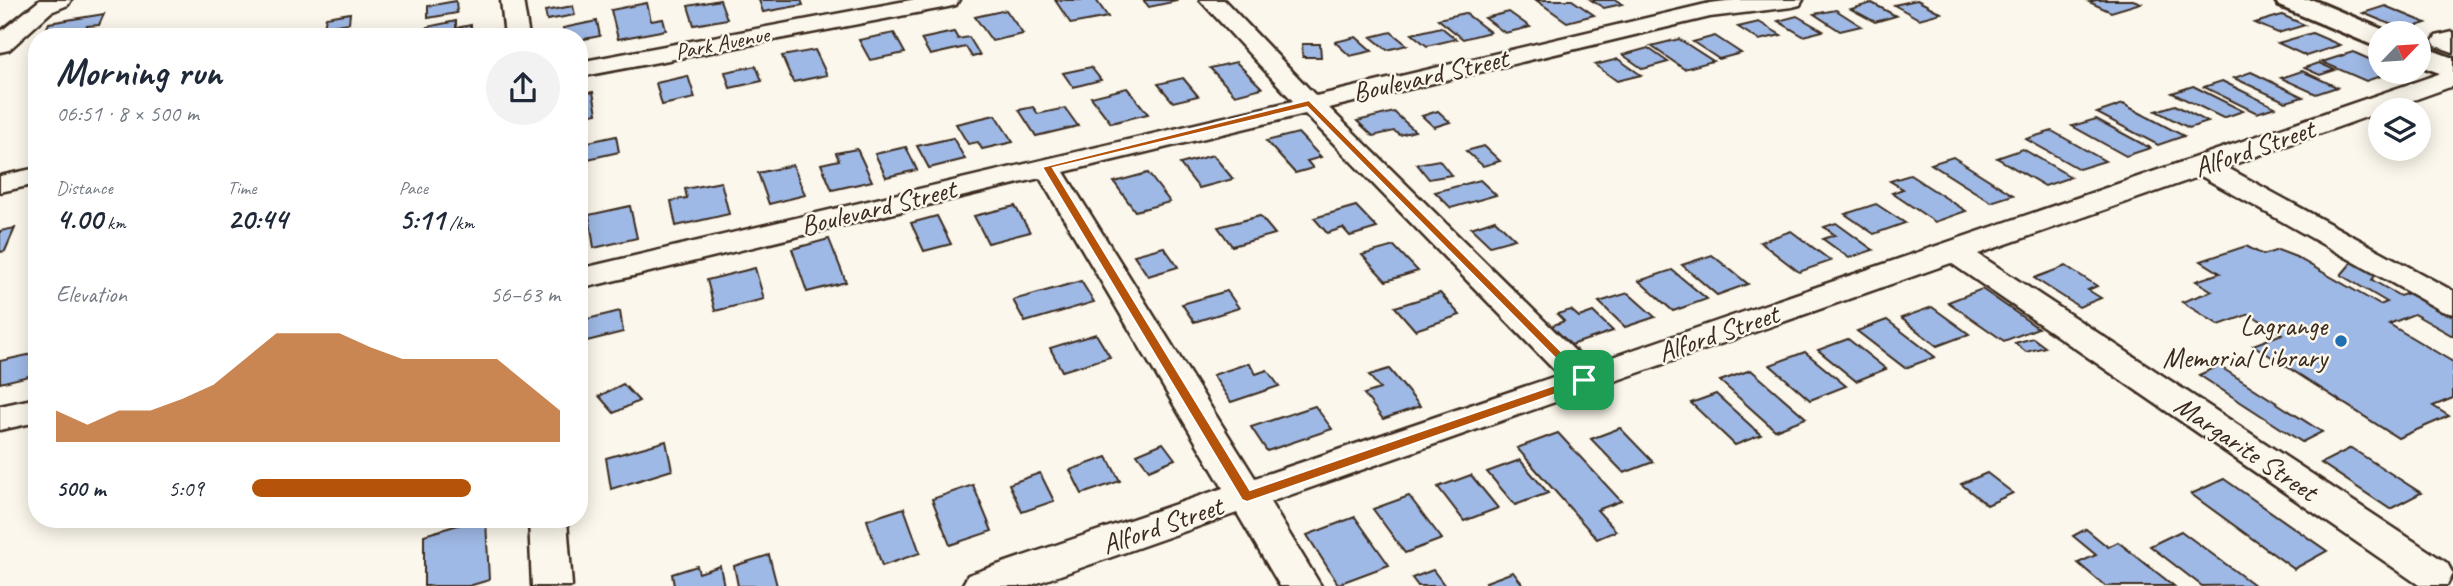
<!DOCTYPE html>
<html lang="en">
<head>
<meta charset="utf-8">
<style>
	:root { --surface:#fff; --page:#f2f2f3; --text:#1f2937; --muted:#747a83; --accent:#b45309 }
	body { margin:0; font-family:Caveat,sans-serif; background:var(--page); color:var(--text); height:100vh; display:flex; flex-direction:column; font-size:26px; white-space:nowrap }
	* { box-sizing:border-box; margin:0 }
	p { font-size:23px; color:var(--muted) }
	.icon { flex:none; width:38px; height:38px; fill:none; stroke:currentColor; stroke-width:2; stroke-linecap:round; stroke-linejoin:round }
	.map { position:relative; flex:1; overflow:hidden }
	.details { position:absolute; left:28px; top:28px; width:560px; height:500px; display:flex; flex-direction:column; background:var(--surface); border-radius:28px; box-shadow:0 4px 18px #0003 }
	.details>* { flex:none }
	.needle { width:46px; rotate:65deg }
	.tools { position:absolute; left:2368px; top:21px; display:grid; gap:14px }
	.tools a { display:grid; place-items:center; width:63px; height:63px; border-radius:50%; background:var(--surface); box-shadow:0 4px 18px #0003; font-size:35px }
	.pin { position:absolute; display:grid; place-items:center; width:60px; height:60px; color:#fff; margin:-30px; border-radius:14px; box-shadow:0 4px 10px #0006 }
	.round { display:grid; place-items:center; flex:none; width:74px; height:74px; border-radius:37px; background:var(--page) }
	.head { display:flex; align-items:center; justify-content:space-between; height:119px; padding:0 28px }
	h1 { font-size:38px; font-weight:800; line-height:52px }
	.stats { display:grid; grid-template-columns:repeat(3,1fr); gap:10px; height:119px; padding:7px 28px }
	.stats div { display:grid; align-content:center }
	.stats b { font-size:30px; font-weight:800 }
	.stats small { font-size:19px; font-weight:400 }
	.stats p { font-size:19px }
	.chart { height:196px; padding:14px 28px }
	.chart p { display:flex; justify-content:space-between }
	.chart svg { width:100%; height:126px; margin-top:7px; fill:var(--accent); opacity:.7 }
	ul { padding:0 28px; list-style:none; font-size:23px }
	li { display:grid; grid-template-columns:112px 84px 1fr; align-items:center; height:52px }
	li i { height:18px; border-radius:9px; background:var(--accent) }
	.map>svg:first-child { display:block }
	.building { fill:#9fb9e6; stroke:#3b2a1e; stroke-width:2 }
	.lines { fill:none; stroke-linecap:round; stroke-linejoin:round }
	.minor-casing { stroke:#3b2a1e; stroke-width:5 }
	.major-casing { stroke:#3b2a1e; stroke-width:6 }
	.minor { fill:#fbf7ec; fill-rule:evenodd }
	.major { fill:#fbf7ec; fill-rule:evenodd }
	.route { fill:#b45309; stroke:#fff; stroke-width:2; fill-rule:evenodd }
	.poi-dot { fill:#1f6fb2; stroke:#fbf7ec; stroke-width:2.5 }
	.labels { text-anchor:middle; dominant-baseline:central; stroke-width:5; stroke-linejoin:round; paint-order:stroke }
	.far-street-label { font-size:23px; fill:#3b2a1e; stroke:#fbf7ec }
	.street-label { font-size:28px; fill:#3b2a1e; stroke:#fbf7ec }
	.poi-label { font-size:28px; fill:#3b2a1e; stroke:#fbf7ec; text-anchor:end }
</style>
</head>
<body>
<div class="map">
<svg width="2453" height="586" viewBox="0 0 2453 586">
	<rect width="100%" height="100%" fill="#fbf7ec"/>
	<filter id="ink" filterUnits="userSpaceOnUse"><feTurbulence type="fractalNoise" baseFrequency=".0143" numOctaves="2"/><feDisplacementMap in="SourceGraphic" scale="14" xChannelSelector="R" yChannelSelector="G"/><feConvolveMatrix kernelMatrix="1 2 1 2 8 2 1 2 1" color-interpolation-filters="sRGB"/></filter>
	<g filter="url(#ink)">
		<g class="building">
			<path d="M720 0 727 19 694 25 688 6Z"/>
			<path d="M759 0H801L803 5 763 12Z"/>
			<path d="M1055 0H1096L1108 17 1071 24Z"/>
			<path d="M1143 0H1176L1177 1 1149 7Z"/>
			<path d="M1536 0H1572L1594 15 1567 22Z"/>
			<path d="M1591 0H1616L1622 4 1604 8Z"/>
			<path d="M1917 0 1941 13 1919 19 1894 5Z"/>
			<path d="M2096 0H2133L2141 3 2111 12 2089 2Z"/>
			<path d="M456 1 457 13 428 18V6Z"/>
			<path d="M647 3 651 21 663 19 666 30 618 39 611 10Z"/>
			<path d="M1872 3 1896 16 1875 22 1851 9Z"/>
			<path d="M573 6 575 15 547 20 545 11Z"/>
			<path d="M2385 6 2426 23 2404 30 2363 13Z"/>
			<path d="M1006 10 1023 34 992 41 975 17Z"/>
			<path d="M1836 10 1861 26 1840 31 1814 14Z"/>
			<path d="M1509 12 1530 27 1505 33 1485 18Z"/>
			<path d="M350 13 349 23 324 27 326 17Z"/>
			<path d="M1465 13 1490 32 1463 39 1438 19Z"/>
			<path d="M104 14 99 25 87 26 84 33 73 37H43L49 23Z"/>
			<path d="M2282 15 2305 25 2278 33 2255 23Z"/>
			<path d="M1797 16 1823 31 1803 36 1778 21Z"/>
			<path d="M456 21V28L471 25V31L427 37V27Z"/>
			<path d="M597 21 600 36 579 40V37H564L563 28Z"/>
			<path d="M1759 22 1781 35 1759 40 1738 27Z"/>
			<path d="M1441 27 1456 39 1427 46 1412 34Z"/>
			<path d="M954 32 958 39 969 37 980 55 972 57 966 47 930 55 921 39Z"/>
			<path d="M1391 32 1407 45 1387 50 1371 37Z"/>
			<path d="M894 33 905 53 870 60 859 40Z"/>
			<path d="M2312 33 2340 45 2306 56 2278 43Z"/>
			<path d="M1715 36 1741 53 1719 59 1693 42Z"/>
			<path d="M1356 37 1372 51 1350 56 1335 42Z"/>
			<path d="M1679 39 1713 61 1684 69 1651 46Z"/>
			<path d="M1302 44H1320L1321 57H1303Z"/>
			<path d="M1648 48 1668 62 1643 69 1623 55Z"/>
			<path d="M815 50 827 75 793 82 782 56Z"/>
			<path d="M2353 52 2380 64V72H2393L2366 81 2322 62Z"/>
			<path d="M1618 59 1641 75 1617 81 1595 65Z"/>
			<path d="M1236 62 1262 88 1235 95 1210 68Z"/>
			<path d="M2319 63 2335 70 2320 75 2304 68Z"/>
			<path d="M756 66 762 81 730 88 725 72Z"/>
			<path d="M1091 67 1101 80 1073 87 1063 73Z"/>
			<path d="M2302 71 2337 87 2316 94 2281 78Z"/>
			<path d="M2251 72 2303 97 2286 102 2234 78Z"/>
			<path d="M688 76 695 98 662 105 656 83Z"/>
			<path d="M1183 78 1198 96 1173 102 1158 84Z"/>
			<path d="M2222 81 2275 107 2257 113 2204 87Z"/>
			<path d="M2193 86 2243 111 2223 118 2172 93Z"/>
			<path d="M1127 88 1148 114 1111 123 1091 97Z"/>
			<path d="M593 92 597 113 582 116 583 124H579V95Z"/>
			<path d="M2123 104 2184 136 2158 145 2097 113Z"/>
			<path d="M2175 105 2208 122 2189 128 2156 111Z"/>
			<path d="M1033 107 1038 114 1065 108 1078 126 1036 136 1019 110Z"/>
			<path d="M1438 111 1450 122 1434 127 1422 116Z"/>
			<path d="M1394 112 1415 131 1400 135 1394 131 1373 136 1357 121Z"/>
			<path d="M995 115 1013 142 982 149 978 142 968 144 956 124Z"/>
			<path d="M2096 119 2150 148 2126 156 2072 126Z"/>
			<path d="M2052 131 2105 161 2079 169 2026 139Z"/>
			<path d="M1298 133 1321 157 1307 161 1313 168 1295 173 1266 141Z"/>
			<path d="M616 136 619 152 579 161V144Z"/>
			<path d="M953 138 965 159 929 168 917 146Z"/>
			<path d="M1484 146 1500 161 1483 166 1466 151Z"/>
			<path d="M906 147 917 170 886 177 875 154Z"/>
			<path d="M857 149 872 181 832 190 821 164 839 160 836 153Z"/>
			<path d="M2023 149 2071 177 2045 186 1997 158Z"/>
			<path d="M1213 155 1233 179 1199 188 1180 164Z"/>
			<path d="M1953 157 2013 195 1991 202 1931 164Z"/>
			<path d="M1439 160 1451 175 1429 179 1417 164Z"/>
			<path d="M793 165 805 195 769 204 758 173Z"/>
			<path d="M1148 173 1170 202 1135 211 1114 182Z"/>
			<path d="M1910 175 1966 211 1935 222 1892 193 1903 189 1890 181Z"/>
			<path d="M1480 180 1496 195 1451 208 1435 192Z"/>
			<path d="M721 182 729 214 676 226 671 201 687 198 685 189Z"/>
			<path d="M1876 204 1905 223 1874 234 1845 214Z"/>
			<path d="M630 206 637 238 594 248 589 215Z"/>
			<path d="M1015 206 1030 232 988 243 974 216Z"/>
			<path d="M1356 206 1377 228 1350 236 1343 228 1327 233 1314 218Z"/>
			<path d="M937 216 951 244 924 251 911 223Z"/>
			<path d="M1260 216 1275 234 1232 246 1218 227Z"/>
			<path d="M1495 220 1515 239 1490 246 1471 228Z"/>
			<path d="M1836 223 1873 250 1849 258 1823 239 1835 235 1824 227Z"/>
			<path d="M15 228 5 251 0 252V231Z"/>
			<path d="M1791 231 1831 261 1799 272 1760 242Z"/>
			<path d="M829 239 846 282 807 292 792 249Z"/>
			<path d="M1394 246 1418 271 1386 281 1362 255Z"/>
			<path d="M2246 246 2263 255 2278 250 2296 257 2380 305 2387 302 2341 275 2352 262 2378 271 2372 280 2400 296 2419 289 2453 308V336L2414 314 2389 324 2453 362V398L2433 406 2449 416 2398 438 2253 345 2282 334 2250 314 2219 325 2182 302 2212 291 2196 281 2220 273 2201 261Z"/>
			<path d="M1164 247 1178 267 1148 276 1134 255Z"/>
			<path d="M1712 255 1748 284 1717 295 1682 265Z"/>
			<path d="M2066 266 2097 286 2088 290 2101 298 2079 307 2034 278Z"/>
			<path d="M755 268 764 299 715 311 707 280Z"/>
			<path d="M1672 270 1707 299 1673 311 1639 281Z"/>
			<path d="M1081 281 1094 302 1025 322 1013 300Z"/>
			<path d="M1982 289 2038 328 2004 341 1948 302Z"/>
			<path d="M1227 291 1239 308 1194 322 1182 304Z"/>
			<path d="M1440 293 1460 315 1415 330 1395 307Z"/>
			<path d="M1628 293 1655 317 1625 327 1599 302Z"/>
			<path d="M1932 307 1969 334 1937 346 1901 318Z"/>
			<path d="M1571 310 1579 317 1593 312 1613 331 1571 345 1551 326 1564 321 1557 314Z"/>
			<path d="M620 311 623 332 579 343V321Z"/>
			<path d="M1887 320 1935 357 1905 368 1857 331Z"/>
			<path d="M1096 334 1110 357 1062 371 1050 348Z"/>
			<path d="M2033 338 2045 347 2026 352 2015 343Z"/>
			<path d="M1848 339 1886 369 1856 381 1818 350Z"/>
			<path d="M1805 352 1846 386 1810 400 1770 365Z"/>
			<path d="M37 353V374L0 383V361Z"/>
			<path d="M1249 363 1256 374 1267 370 1279 386 1231 402 1213 375Z"/>
			<path d="M2219 366 2322 432 2302 442 2199 375Z"/>
			<path d="M1389 369 1420 406 1383 419 1364 394 1380 389 1369 375Z"/>
			<path d="M1751 370 1806 418 1775 430 1720 381Z"/>
			<path d="M623 384 639 401 614 413 599 396Z"/>
			<path d="M1716 394 1761 435 1735 445 1691 403Z"/>
			<path d="M1315 406 1332 429 1267 451 1251 427Z"/>
			<path d="M1620 428 1653 462 1624 473 1591 439Z"/>
			<path d="M1558 433 1621 501 1597 510 1616 531 1597 539 1517 448Z"/>
			<path d="M666 441 672 470 611 489 606 458Z"/>
			<path d="M1163 443 1175 459 1149 470 1137 454Z"/>
			<path d="M2351 448 2421 493 2390 509 2321 463Z"/>
			<path d="M1107 457 1120 481 1082 494 1070 470Z"/>
			<path d="M1520 460 1548 493 1515 505 1487 472Z"/>
			<path d="M1040 473 1054 501 1022 512 1009 484Z"/>
			<path d="M1987 473 2013 493 1987 505 1961 484Z"/>
			<path d="M1471 475 1498 508 1464 521 1438 487Z"/>
			<path d="M2224 479 2327 551 2294 569 2191 494Z"/>
			<path d="M973 485 992 531 950 545 932 499Z"/>
			<path d="M1409 496 1442 539 1405 553 1373 509Z"/>
			<path d="M904 508 920 553 882 566 867 520Z"/>
			<path d="M1355 517 1389 565 1338 584 1307 535Z"/>
			<path d="M475 520H486L489 580 469 586H424V535Z"/>
			<path d="M2086 529 2108 547 2118 542 2174 586H2105L2078 563 2096 555 2073 536Z"/>
			<path d="M2181 531 2254 585 2202 586 2150 546Z"/>
			<path d="M769 555 777 586H738L734 566Z"/>
			<path d="M697 566 699 573 720 566 724 586H674L672 574Z"/>
			<path d="M1433 570 1445 586H1418L1412 578Z"/>
			<path d="M1513 572 1524 586H1489L1486 582Z"/>
		</g>
		<g class="lines">
			<defs>
				<g id="minor">
					<path d="M40 0H71L68 5 51 12 9 50 0 52V32Z"/>
					<path d="M501 0H523L529 37H505Z"/>
					<path d="M911 0H959L956 5 948 7 579 77V62Z"/>
					<path d="M1200 0H1224L1316 96 1710 3 1735 0H1803L1800 5 1792 7 1710 17 1329 108 1589 365 2453 69V86L2226 167 2453 291V314L2442 311 2201 176 1978 254 2447 563 2453 574 2447 585H2419L1951 263 1270 502 1321 586H1280L1237 513 1029 586H962L968 575 1223 488 1040 178 579 289V269L1293 101ZM1305 114 1559 375 1255 478 1064 172Z"/>
					<path d="M2453 32V52L2436 46 2433 41 2436 36Z"/>
					<path d="M37 168V184L0 192V176Z"/>
					<path d="M37 398V422L0 430V406Z"/>
					<path d="M529 520H567L572 586H532Z"/>
				</g>
				<g id="major">
					<path d="M2275 0H2313L2391 33H2380V47L2370 44 2279 6Z"/>
					<path d="M2418 45 2453 58V78L2418 65Z"/>
				</g>
			</defs>
			<use href="#minor" class="minor-casing"/>
			<use href="#major" class="major-casing"/>
			<use href="#minor" class="minor"/>
			<use href="#major" class="major"/>
		</g>
	</g>
	<path class="route" d="M1309 100 1590 380 1588 383 1247 502 1242 500 1042 167ZM1307 107 1575 378 1250 490 1053 168Z"/>
	<circle class="poi-dot" cx="2341" cy="341" r="7"/>
	<g class="labels">
		<g class="far-street-label">
			<text transform="translate(722 43) rotate(-11)">Park Avenue</text>
		</g>
		<g class="street-label">
			<text transform="translate(1430 75) rotate(-13)">Boulevard Street</text>
			<text transform="translate(2254 148) rotate(-19)">Alford Street</text>
			<text transform="translate(878 207) rotate(-14)">Boulevard Street</text>
			<text transform="translate(1718 333) rotate(-19)">Alford Street</text>
			<text transform="translate(2246 448) rotate(34)">Margarite Street</text>
			<text transform="translate(1162 525) rotate(-19)">Alford Street</text>
		</g>
		<g class="poi-label">
			<text x="2327" y="325">Lagrange<tspan x="2327" dy="32">Memorial Library</tspan></text>
		</g>
	</g>
</svg>
<div class="tools">
<a><svg class="needle" viewBox="-14 -14 28 28"><path d="M0-13l5 13h-10z" fill="#e53935"/><path d="M0 13l5-13h-10z" fill="#747a83"/></svg></a>
<a><svg class="icon" aria-label="layers" viewBox="0 0 24 24"><path d="M12 4l9 5-9 5-9-5zM3 14l9 5 9-5"/></svg></a>
</div>
<div class="pin" style="left:1584px;top:380px;background:#1e9e55"><svg class="icon" aria-label="arrive" viewBox="0 0 24 24"><path d="M6 21V4h12l-3 4 3 4H6"/></svg></div>
<section class="details">
<div class="head"><div><h1>Morning run</h1><p>06:51 · 8 × 500 m</p></div><a class="round"><svg class="icon" aria-label="share" viewBox="0 0 24 24"><path d="M12 15V3M7 8l5-5 5 5M5 13v7h14v-7"/></svg></a></div>
<div class="stats">
<div><p>Distance</p><b>4.00<small> km</small></b></div>
<div><p>Time</p><b>20:44</b></div>
<div><p>Pace</p><b>5:11<small> /km</small></b></div>
</div>
<div class="chart"><p><span>Elevation</span>56–63 m</p>
<svg viewBox="0 0 160 44" preserveAspectRatio="none"><path d="M0 44V33L10 38L20 33L30 33L40 29L50 24L60 15L70 6L80 6L90 6L100 11L110 15L120 15L130 15L140 15L150 24L160 33V44z"/></svg>
</div>
<ul>
<li><b>500 m</b>5:09<i style="width:71%"></i></li>
</ul>
</section>
</div>
</body>
</html>
